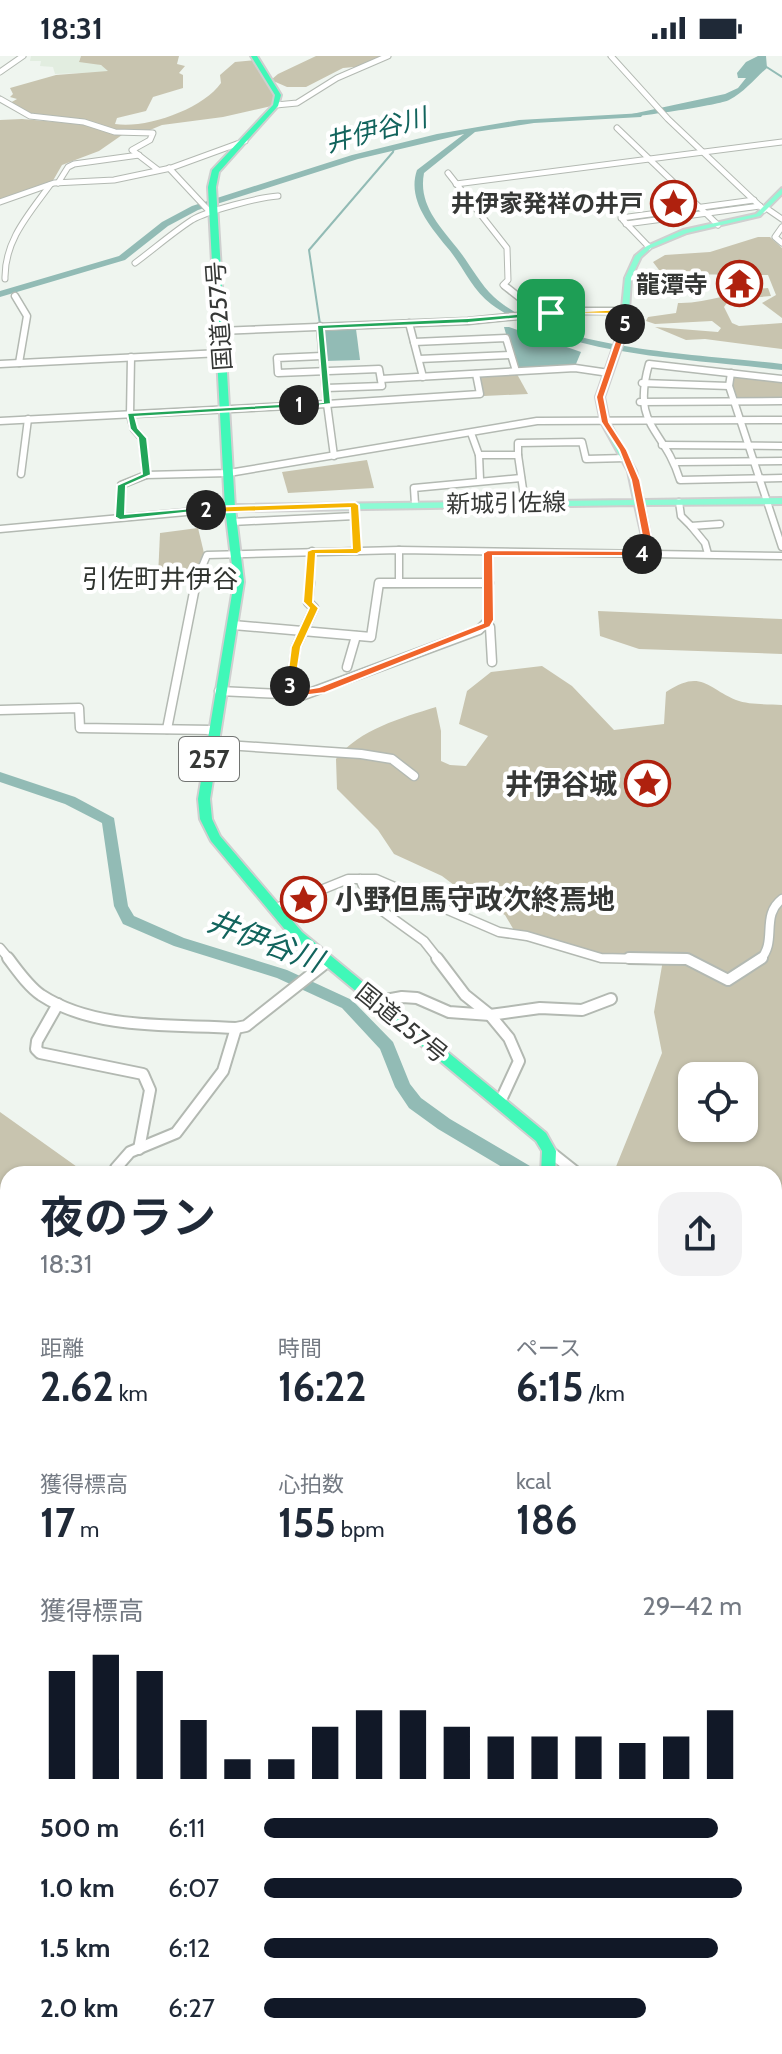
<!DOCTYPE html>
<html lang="ja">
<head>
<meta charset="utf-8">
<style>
	:root { --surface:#fff; --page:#f2f2f3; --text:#1f2937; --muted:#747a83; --accent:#111827 }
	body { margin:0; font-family:Cabin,"Noto Sans JP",sans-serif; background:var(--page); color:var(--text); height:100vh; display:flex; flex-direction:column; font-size:30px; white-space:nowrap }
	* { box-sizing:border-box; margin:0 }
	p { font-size:26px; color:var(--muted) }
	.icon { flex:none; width:44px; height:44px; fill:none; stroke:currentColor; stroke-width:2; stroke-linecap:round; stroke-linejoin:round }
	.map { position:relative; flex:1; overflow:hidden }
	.drawer { position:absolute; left:0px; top:1110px; width:782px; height:888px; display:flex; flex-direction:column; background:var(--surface); border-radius:24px 24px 0 0; box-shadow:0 2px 6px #0004 }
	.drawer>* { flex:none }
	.controls { position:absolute; left:678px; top:1006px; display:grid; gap:16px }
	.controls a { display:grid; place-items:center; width:80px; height:80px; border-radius:16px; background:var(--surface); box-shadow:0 2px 6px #0004; font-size:40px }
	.pin { position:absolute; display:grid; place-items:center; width:68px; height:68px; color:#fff; margin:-34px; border-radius:16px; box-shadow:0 4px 12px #0006 }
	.km { position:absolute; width:40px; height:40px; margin:-20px; border-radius:50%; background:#222; color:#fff; font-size:22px; line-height:40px; text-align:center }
	.round { display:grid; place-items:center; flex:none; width:84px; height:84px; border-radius:24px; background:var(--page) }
	.overview { display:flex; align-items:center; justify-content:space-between; height:136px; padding:0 40px }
	h1 { font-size:44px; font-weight:700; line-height:60px }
	.figures { display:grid; grid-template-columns:repeat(3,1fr); gap:12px; height:136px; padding:8px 40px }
	.figures div { display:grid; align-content:center }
	.figures b { font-size:40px; font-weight:700 }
	.figures small { font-size:22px; font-weight:400 }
	.figures p { font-size:22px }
	.chart { height:224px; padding:16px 40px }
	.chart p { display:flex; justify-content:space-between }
	.chart svg { width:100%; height:144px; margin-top:8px; stroke:var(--accent); stroke-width:6 }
	ul { padding:0 40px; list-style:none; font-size:26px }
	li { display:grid; grid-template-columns:128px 96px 1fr; align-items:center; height:60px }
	li i { height:20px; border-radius:10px; background:var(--accent) }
	.status { display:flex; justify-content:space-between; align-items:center; height:56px; padding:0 40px; background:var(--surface); direction:ltr }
	.status svg { height:22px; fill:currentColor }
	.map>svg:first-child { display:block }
	.built { fill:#e2ede0 }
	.green { fill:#c8c4af; fill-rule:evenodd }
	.water { fill:#92bbb5 }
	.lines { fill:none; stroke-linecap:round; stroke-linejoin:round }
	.stream { stroke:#92bbb5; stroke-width:2 }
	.river { fill:#92bbb5; fill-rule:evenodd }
	.minor-far4-casing { stroke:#b3b9b2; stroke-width:7 }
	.minor-far3-casing { stroke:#b3b9b2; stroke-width:9 }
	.minor-far2-casing { stroke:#b3b9b2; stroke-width:11 }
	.minor-far1-casing { stroke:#b3b9b2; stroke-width:14 }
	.minor-casing { stroke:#b3b9b2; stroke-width:16 }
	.major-casing { stroke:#cfcfcf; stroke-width:4 }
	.highway-casing { stroke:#cfcfcf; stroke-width:4 }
	.minor-far4 { stroke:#fff; stroke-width:5 }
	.minor-far3 { stroke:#fff; stroke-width:6 }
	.minor-far2 { stroke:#fff; stroke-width:8 }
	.minor-far1 { stroke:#fff; stroke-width:10 }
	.minor { stroke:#fff; stroke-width:12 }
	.major { fill:#8cfbd4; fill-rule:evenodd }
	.highway { fill:#40f8b8; fill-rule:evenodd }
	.split-1 { fill:#22a559; stroke:#fff; stroke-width:2 }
	.split-2 { fill:#22a559; stroke:#fff; stroke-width:2 }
	.split-3 { fill:#f5b400; stroke:#fff; stroke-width:2 }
	.split-4 { fill:#f0652b; stroke:#fff; stroke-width:2 }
	.split-5 { fill:#f0652b; stroke:#fff; stroke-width:2 }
	.split-6 { fill:#f5b400; stroke:#fff; stroke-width:2 }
	.labels { text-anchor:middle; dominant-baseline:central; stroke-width:8; stroke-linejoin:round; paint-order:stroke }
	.far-poi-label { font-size:24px; font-weight:bold; fill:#363836; stroke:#fff; text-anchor:end }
	.far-street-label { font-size:24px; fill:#363836; stroke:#fff }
	.far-water-label { font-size:26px; font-style:italic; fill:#12645d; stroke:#fff }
	.far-neighbourhood-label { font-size:26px; fill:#30342f; stroke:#fff }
	.shield { fill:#fff; stroke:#727472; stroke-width:2 }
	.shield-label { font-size:26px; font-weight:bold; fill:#363836 }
	.poi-label { font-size:28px; font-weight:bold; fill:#363836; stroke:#fff; text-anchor:end }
	.water-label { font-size:30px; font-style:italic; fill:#12645d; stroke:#fff }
</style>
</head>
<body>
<div class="status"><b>18:31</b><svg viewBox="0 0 49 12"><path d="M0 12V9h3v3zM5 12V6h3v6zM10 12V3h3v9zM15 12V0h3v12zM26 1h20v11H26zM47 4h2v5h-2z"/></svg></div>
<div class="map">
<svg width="782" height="1998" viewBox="0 0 782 1998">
	<rect width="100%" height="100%" fill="#eff5ef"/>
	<path class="built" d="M31 0H81L79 5 96 7 109 13 108 16 55 18 53 11 40 10 41 5H30Z"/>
	<g class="green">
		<path d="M81 0H179L177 8 185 10 179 17 183 19V32L153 41 146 55 117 62 115 68C146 73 203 53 221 27L220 19 235 6 256 4 253 6 273 37 276 49 223 61 162 69 150 74 113 76 122 79 99 95 62 109 51 128 0 143V64L22 63 93 69 30 60 10 47 17 43 10 41 13 38 10 32 56 19 108 15 101 9 79 6Z"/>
		<path d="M316 0H385L365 10 343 12 306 31H287L271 24 278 18Z"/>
		<path d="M758 181H770L782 192V262L762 247 776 239 768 219 662 218 653 206 665 199 710 196Z"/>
		<path d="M768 232 771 240 729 244 724 251 732 267 739 270 782 267V293L705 283 686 284 655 271 718 276 721 272 712 265 655 268 646 265 648 261 676 257 678 247C708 248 737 234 768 232Z"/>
		<path d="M517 318 528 338 484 340 479 319Z"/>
		<path d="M734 319 782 325V343H737L732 330Z"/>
		<path d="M367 404 374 432 288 437 282 416Z"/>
		<path d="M198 472 204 497 193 521H158L160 477Z"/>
		<path d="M598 555 782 563V598L639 593 600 580Z"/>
		<path d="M542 610 572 630 614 674 664 668 666 636C701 613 706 631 736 644 749 649 768 648 782 649V1295L774 1287V1118H613L662 997 654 956 663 904 610 902 515 876 505 859 466 838 442 820 394 798 378 774 337 733 336 703C360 673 401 662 436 651L441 675V705L450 709 466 710 488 680 459 668 467 635 491 616ZM692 1020H744V1072H692Z"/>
		<path d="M0 1056 87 1118H8V1990H319L314 1998H0Z"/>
		<path d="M774 1460 778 1464 782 1463V1998H737L734 1990H774Z"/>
	</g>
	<g class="water">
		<path d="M758 0H766L767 12C755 22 745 36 729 44 720 49 628 63 618 61L725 38 738 32 746 22H738L737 17 746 6Z"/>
		<path d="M504 271H509L581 296 576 308 570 310 516 313Z"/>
		<path d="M356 273 360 304 325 305 322 275Z"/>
	</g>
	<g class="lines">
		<g class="stream">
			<path d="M765 10 782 21"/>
			<path d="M320 268 309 194 393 96 394 91"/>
		</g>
		<g class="river">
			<path d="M644 57 641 61 534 67 475 76 424 117C418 148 439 169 457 192 470 208 479 227 494 241 554 295 703 298 782 308V314C696 303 562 301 491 248 472 234 462 208 446 190 429 169 407 143 417 114L464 78 358 103 198 154 168 170 125 204 0 241V235L119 200 162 166 192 150 352 99 437 78 519 64Z"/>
			<path d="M0 716 75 741 114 762 128 850 134 860 184 882 287 914 352 944 393 986 410 1028 421 1042 450 1063 535 1113 538 1118H514L438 1073 409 1052 395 1031 380 993 342 952 277 922 174 890 123 868 114 850 102 767 65 748 0 726Z"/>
			<path d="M774 1490 782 1494V1526L774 1522Z"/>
		</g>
		<defs>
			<g id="minor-far4">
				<path d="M611 0 668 63 764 154"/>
				<path d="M0 16 23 0"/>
				<path d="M0 43 30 60 84 66 115 76 153 77 150 84 132 94 158 114"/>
				<path d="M276 49 297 47 337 22 388 0"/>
				<path d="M617 72 718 169"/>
				<path d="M169 112 210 156"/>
				<path d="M448 117 507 192 508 224 503 229 507 232"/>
				<path d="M58 127 68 111 74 108 139 99"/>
				<path d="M456 128 782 86"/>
				<path d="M0 146 54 127 114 124 171 112 245 85"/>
				<path d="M766 152 782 163"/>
				<path d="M621 162 754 144"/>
				<path d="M623 164 649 191"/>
				<path d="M626 168 760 150"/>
				<path d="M782 171 775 181 782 187"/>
				<path d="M135 207C154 193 172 177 192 164 207 155 260 141 278 140"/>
				<path d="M628 222 687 220"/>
				<path d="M5 223C4 185 29 158 50 129"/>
			</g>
			<g id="minor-far3">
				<path d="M505 230 524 245 549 256"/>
				<path d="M15 240 27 260 19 307"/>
				<path d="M409 267 423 321"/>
				<path d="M320 270 327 348 480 338 476 318"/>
				<path d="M219 275 468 265 568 255H625"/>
				<path d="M414 286 506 282 516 315"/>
				<path d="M322 300 277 302 278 317 379 313 382 330 326 332"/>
				<path d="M419 303 510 299"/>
				<path d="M0 308 221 297"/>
				<path d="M731 317 729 330 782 491"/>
				<path d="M381 323 575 312 609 317"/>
				<path d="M782 323 649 308C631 372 664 371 680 424L782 422"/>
				<path d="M642 327 729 330"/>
				<path d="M640 346 782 345"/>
				<path d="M0 365 327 348 334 400"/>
				<path d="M471 377 479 399 480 423"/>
				<path d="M662 389 782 390"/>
				<path d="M479 399H518L525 447"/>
				<path d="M518 399V387L582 386 586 403 626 402"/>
				<path d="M677 406 782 405"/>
				<path d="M21 418 28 363"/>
				<path d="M146 419 229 417 537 365 782 364"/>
				<path d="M679 446 681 460 691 470 720 468"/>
				<path d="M415 448 414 432 521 422"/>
				<path d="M355 454 357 495"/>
				<path d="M120 461 121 429 146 419 142 382 134 373 130 359 131 301"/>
				<path d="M232 466 355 460"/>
				<path d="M691 470 705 487 708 498"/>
				<path d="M0 473 230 452"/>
				<path d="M399 494V527"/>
				<path d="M488 497V528"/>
				<path d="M195 528 207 499 399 494 782 500"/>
				<path d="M309 528 312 495"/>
				<path d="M379 528 489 527"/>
			</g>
			<g id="minor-far2">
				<path d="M487 568 490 571 492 606"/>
				<path d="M233 569 371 581 379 527H489"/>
				<path d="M347 611 356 580"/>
				<path d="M219 635 304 639 479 574 489 564 488 526"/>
				<path d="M289 639 296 591 314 552 308 546 310 526"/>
				<path d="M0 654 79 652 80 672 213 674"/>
				<path d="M167 673 196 526"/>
				<path d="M211 688 361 698 392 703 414 720"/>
				<path d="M360 823 370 846 424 885 439 904"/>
				<path d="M274 853 348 823H376L499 876 527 880 601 902 690 904"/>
				<path d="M0 892 10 904"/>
				<path d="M760 904C778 885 760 860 782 843"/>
			</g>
			<g id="minor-far1">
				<path d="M8 902C18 915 28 930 41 939 96 975 174 968 236 972L246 970 327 906"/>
				<path d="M437 902 465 939 490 959 509 982 519 1005 500 1046"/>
				<path d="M629 902 687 903 728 924 762 902"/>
				<path d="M375 946 402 941 417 942 449 956 490 959 540 952 582 954 611 943"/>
				<path d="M58 948 37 985 36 993 40 997 143 1018 150 1034 139 1093"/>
				<path d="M549 1095 578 1118"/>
				<path d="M115 1118 116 1112 130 1096 176 1077 223 1015 236 972"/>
				<path d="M0 1222 8 1221"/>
				<path d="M0 1245 8 1246"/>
				<path d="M774 1294 782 1303"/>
			</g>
			<g id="minor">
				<path d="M774 1391 782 1404"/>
				<path d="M627 1998 629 1990"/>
			</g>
			<path id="major" d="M782 132V138L760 160 687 177 651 192 641 201 631 222 628 272 604 341 609 366 636 415 643 444 782 442V448L644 449 654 498 650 501 646 498 635 449 230 455 226 452 230 449 634 444 628 415 601 366 596 341 620 272 625 222 635 200 647 190 683 174 756 158Z"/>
			<g id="highway">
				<path d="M251 0H257L281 39 278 50 219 116 216 131 235 452 244 526 210 743 212 763 220 780 302 876 546 1077 556 1095 555 1118H541L542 1095 536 1085 292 882 211 785 200 763 198 743 234 526 225 452 208 131 212 114 273 49 275 39Z"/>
				<path d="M718 1990H740L744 1998H722Z"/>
			</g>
		</defs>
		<use href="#minor-far4" class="minor-far4-casing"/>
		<use href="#minor-far3" class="minor-far3-casing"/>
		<use href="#minor-far2" class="minor-far2-casing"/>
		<use href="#minor-far1" class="minor-far1-casing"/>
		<use href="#minor" class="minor-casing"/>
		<use href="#major" class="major-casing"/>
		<use href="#highway" class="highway-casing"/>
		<use href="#minor-far4" class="minor-far4"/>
		<use href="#minor-far3" class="minor-far3"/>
		<use href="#minor-far2" class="minor-far2"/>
		<use href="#minor-far1" class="minor-far1"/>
		<use href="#minor" class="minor"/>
		<use href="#major" class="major"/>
		<use href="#highway" class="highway"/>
	</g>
	<path class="split-1" d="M551 255 554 259 468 267 324 273 331 348 299 352 295 349 323 346 317 269 468 262Z"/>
	<path class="split-2" d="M299 347 302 351 135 361 138 372 147 382 151 419 126 430 125 458 206 451 211 454 120 464 115 461 117 429 142 418 138 382 130 373 127 357Z"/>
	<path class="split-3" d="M355 446 359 449 362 495 357 498H316L313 546 319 552 301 591 295 630 286 632 291 591 309 552 303 546 307 495 312 493 352 492 350 452 206 457 202 454 206 451Z"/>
	<path class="split-4" d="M488 494 642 495 647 498 642 500H493L494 564 490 571 325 637 285 642 286 628H293L295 635 319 631 483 567V497Z"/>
	<path class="split-5" d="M625 265 629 268 604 341 609 366 627 394 640 424 655 498 650 500 637 498 645 495 631 424 619 394 601 366 596 341 621 268Z"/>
	<path class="split-6" d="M625 253 629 255V268L625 270 621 268V258L548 257Z"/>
	<defs>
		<symbol id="sight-ring" viewBox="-11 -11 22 22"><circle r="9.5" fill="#fff" stroke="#af210e" stroke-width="1.5"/><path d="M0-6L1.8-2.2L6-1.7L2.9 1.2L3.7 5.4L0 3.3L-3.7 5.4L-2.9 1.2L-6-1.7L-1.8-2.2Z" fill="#af210e"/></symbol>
		<symbol id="temple-ring" viewBox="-11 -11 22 22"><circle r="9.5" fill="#fff" stroke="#af210e" stroke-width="1.5"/><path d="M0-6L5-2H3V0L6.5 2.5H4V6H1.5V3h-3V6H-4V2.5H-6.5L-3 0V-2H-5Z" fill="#af210e"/></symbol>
	</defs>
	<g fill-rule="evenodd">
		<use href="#sight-ring" x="648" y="122" width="51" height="51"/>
		<use href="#temple-ring" x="714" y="202" width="51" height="51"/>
		<use href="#sight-ring" x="622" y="702" width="51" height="51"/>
		<use href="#sight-ring" x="278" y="818" width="51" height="51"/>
	</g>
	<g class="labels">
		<g class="far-poi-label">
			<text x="643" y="147">井伊家発祥の井戸</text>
			<text x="708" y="228">龍潭寺</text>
		</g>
		<g class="far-street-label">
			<text transform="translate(219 260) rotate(-94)">国道257号</text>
			<text transform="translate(506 447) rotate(-1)">新城引佐線</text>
			<text transform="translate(402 967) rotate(39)">国道257号</text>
		</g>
		<g class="far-water-label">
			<text transform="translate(376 74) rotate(-15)">井伊谷川</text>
		</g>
		<g class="far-neighbourhood-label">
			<text x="160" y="523">引佐町井伊谷</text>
		</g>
		<rect class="shield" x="179" y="681" width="60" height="44" rx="6"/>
		<g class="shield-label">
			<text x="209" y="703">257</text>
		</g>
		<g class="poi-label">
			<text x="617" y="728">井伊谷城</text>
			<text x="335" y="843" text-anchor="start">小野但馬守政次終焉地</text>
		</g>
		<g class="water-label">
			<text transform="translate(265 885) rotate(21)">井伊谷川</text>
		</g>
	</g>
</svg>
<div class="controls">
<a><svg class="icon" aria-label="locate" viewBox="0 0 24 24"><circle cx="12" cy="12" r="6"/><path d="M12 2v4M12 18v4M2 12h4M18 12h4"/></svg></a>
</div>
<div class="pin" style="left:551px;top:257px;background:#1e9e55"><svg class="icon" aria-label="arrive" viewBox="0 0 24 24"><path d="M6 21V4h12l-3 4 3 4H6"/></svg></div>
<b class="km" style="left:299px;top:349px">1</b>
<b class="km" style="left:206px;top:454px">2</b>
<b class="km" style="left:290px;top:630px">3</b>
<b class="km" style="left:642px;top:498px">4</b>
<b class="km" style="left:625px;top:268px">5</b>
<section class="drawer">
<div class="overview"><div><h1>夜のラン</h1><p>18:31</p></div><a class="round"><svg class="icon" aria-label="share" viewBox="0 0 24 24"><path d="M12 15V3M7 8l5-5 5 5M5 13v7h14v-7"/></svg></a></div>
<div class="figures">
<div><p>距離</p><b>2.62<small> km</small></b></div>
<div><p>時間</p><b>16:22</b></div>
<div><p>ペース</p><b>6:15<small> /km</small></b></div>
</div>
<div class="figures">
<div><p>獲得標高</p><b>17<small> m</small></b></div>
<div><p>心拍数</p><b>155<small> bpm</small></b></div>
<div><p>kcal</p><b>186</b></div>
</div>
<div class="chart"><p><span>獲得標高</span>29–42 m</p>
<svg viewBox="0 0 160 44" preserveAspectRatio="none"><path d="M5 44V11M15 44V6M25 44V11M35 44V26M45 44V38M55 44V38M65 44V28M75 44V23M85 44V23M95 44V28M105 44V31M115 44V31M125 44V31M135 44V33M145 44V31M155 44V23"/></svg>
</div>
<ul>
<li><b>500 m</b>6:11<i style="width:95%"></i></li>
<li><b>1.0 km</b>6:07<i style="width:100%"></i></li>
<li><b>1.5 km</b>6:12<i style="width:95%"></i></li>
<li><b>2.0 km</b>6:27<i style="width:80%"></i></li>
</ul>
</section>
</div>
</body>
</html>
